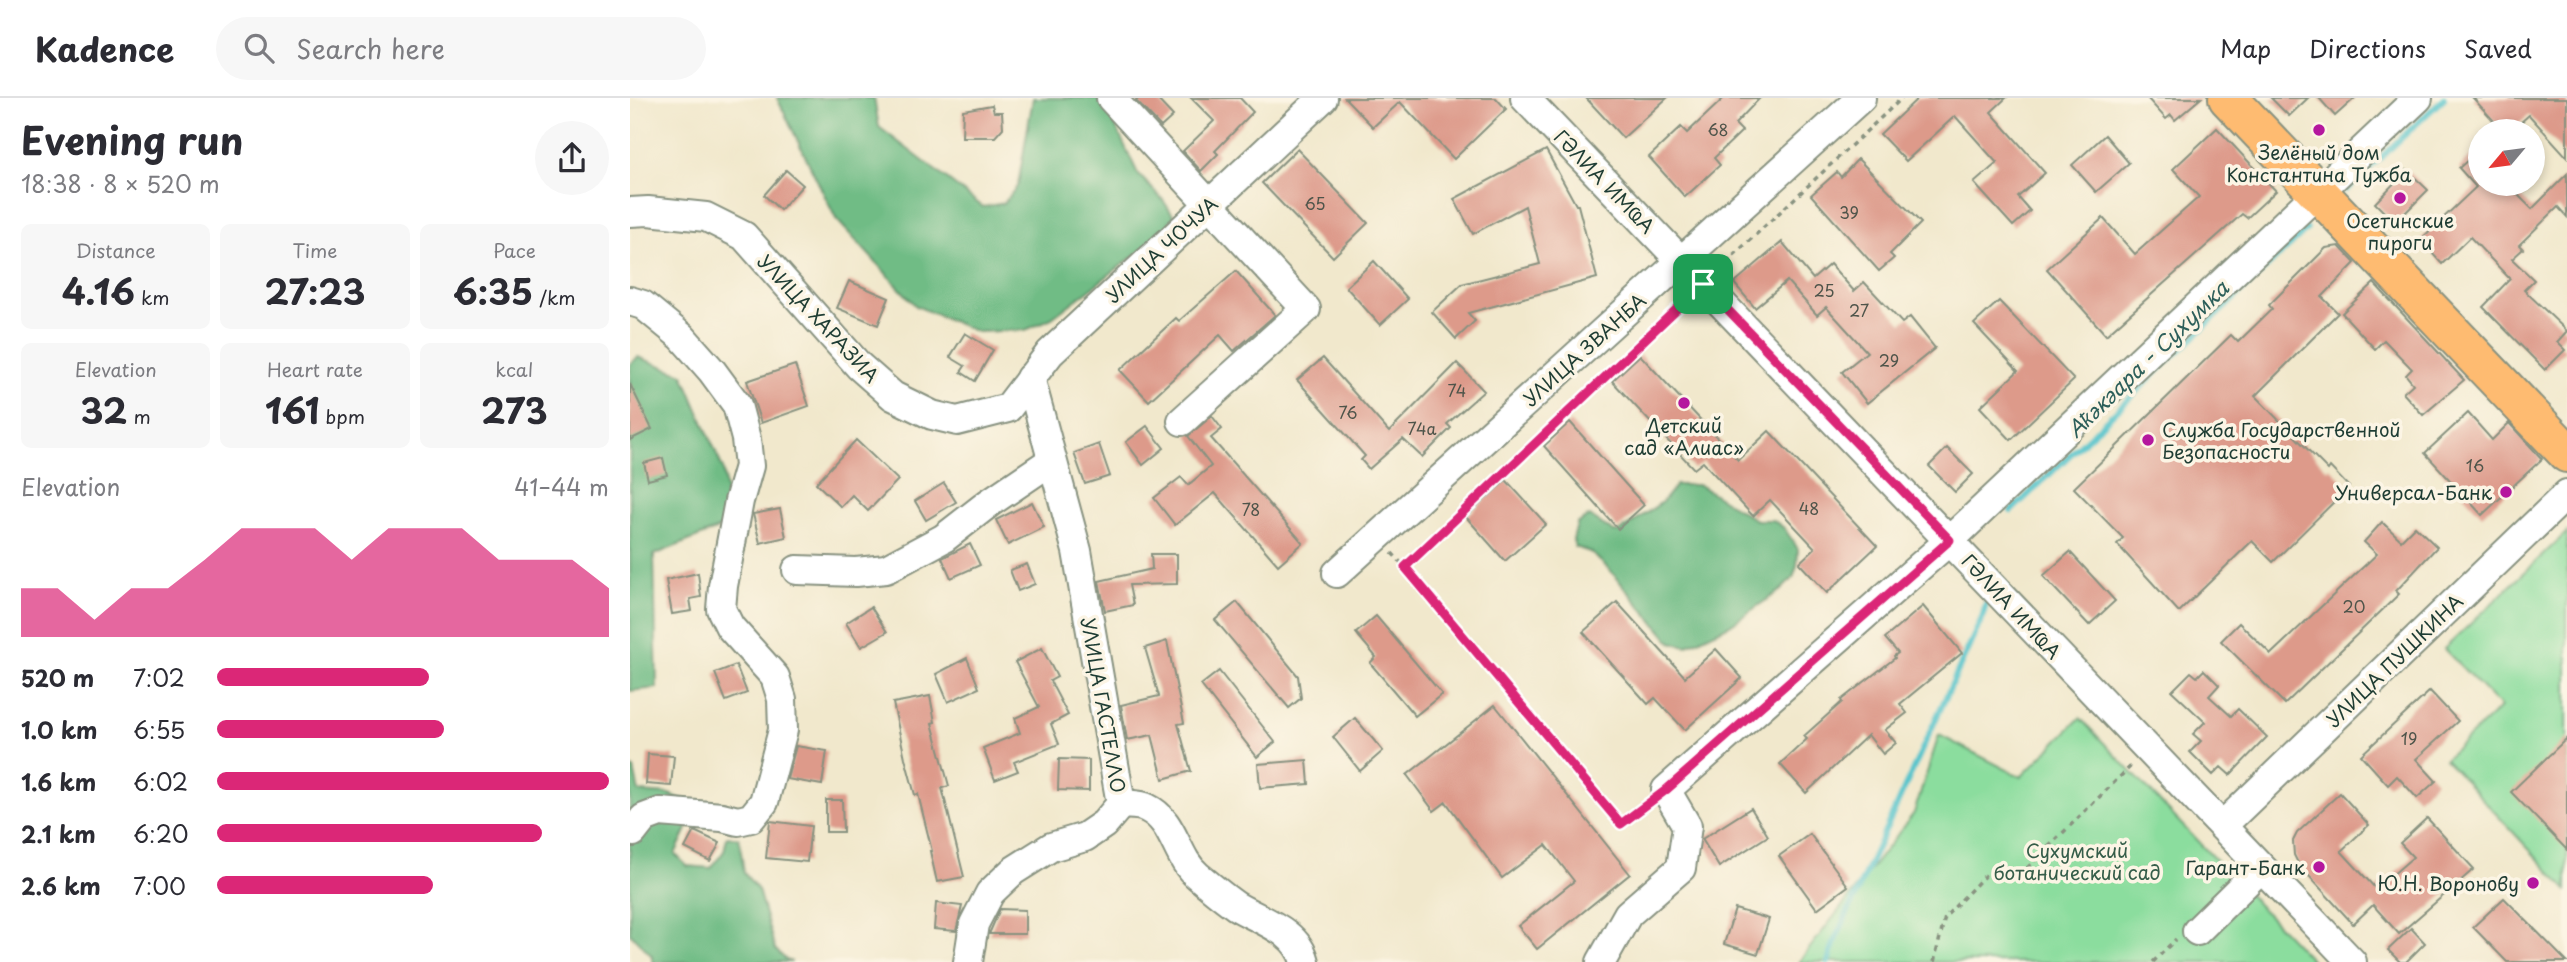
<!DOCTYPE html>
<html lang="en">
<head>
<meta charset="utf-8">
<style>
	:root { --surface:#fff; --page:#f7f7f7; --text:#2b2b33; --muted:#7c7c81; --line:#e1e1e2; --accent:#db2777 }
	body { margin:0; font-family:"Playpen Sans",sans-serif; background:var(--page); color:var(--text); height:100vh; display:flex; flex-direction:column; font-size:26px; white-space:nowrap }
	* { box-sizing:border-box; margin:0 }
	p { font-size:23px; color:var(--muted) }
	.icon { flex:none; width:38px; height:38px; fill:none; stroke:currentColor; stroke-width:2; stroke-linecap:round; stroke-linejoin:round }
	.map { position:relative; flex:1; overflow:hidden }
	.side { display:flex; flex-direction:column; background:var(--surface); width:630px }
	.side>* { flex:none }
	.needle { width:46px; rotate:241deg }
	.tools { position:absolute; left:1838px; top:21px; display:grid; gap:14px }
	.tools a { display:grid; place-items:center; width:77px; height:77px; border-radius:50%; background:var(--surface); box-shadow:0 4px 10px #0003; font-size:35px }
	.pin { position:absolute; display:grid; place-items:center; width:60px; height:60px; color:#fff; margin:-30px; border-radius:14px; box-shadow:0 4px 10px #0006 }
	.round { display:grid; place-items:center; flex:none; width:74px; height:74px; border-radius:37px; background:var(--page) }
	.overview { display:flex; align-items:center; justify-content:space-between; height:119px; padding:0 21px }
	h1 { font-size:38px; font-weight:700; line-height:52px }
	.figures { display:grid; grid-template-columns:repeat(3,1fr); gap:10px; height:119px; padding:7px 21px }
	.figures div { display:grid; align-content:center; border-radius:10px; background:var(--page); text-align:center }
	.figures b { font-size:35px; font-weight:700 }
	.figures small { font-size:19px; font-weight:400 }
	.figures p { font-size:19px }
	.chart { height:196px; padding:14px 21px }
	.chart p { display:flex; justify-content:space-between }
	.chart svg { width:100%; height:126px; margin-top:7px; fill:var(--accent); opacity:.7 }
	ul { padding:0 21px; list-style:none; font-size:23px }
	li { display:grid; grid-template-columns:112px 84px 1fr; align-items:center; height:52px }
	li i { height:18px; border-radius:9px; background:var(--accent) }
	header { display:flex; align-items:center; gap:42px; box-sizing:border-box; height:98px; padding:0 35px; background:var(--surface); border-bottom:2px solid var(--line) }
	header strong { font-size:33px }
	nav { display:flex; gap:38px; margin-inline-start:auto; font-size:24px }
	.search { width:490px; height:63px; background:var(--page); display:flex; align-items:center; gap:18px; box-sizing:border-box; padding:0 24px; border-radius:38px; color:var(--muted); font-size:26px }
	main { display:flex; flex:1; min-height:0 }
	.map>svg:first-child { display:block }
	.green { fill:#8bdd9e; stroke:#558d69; stroke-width:2 }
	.forest { fill:#70bc85; stroke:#487c5c; stroke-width:2 }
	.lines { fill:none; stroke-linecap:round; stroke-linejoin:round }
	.stream { stroke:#58c5cc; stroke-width:6 }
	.building { fill:#dd9a8a }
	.minor-casing { stroke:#889280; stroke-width:32 }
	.highway-casing { stroke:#889280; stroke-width:42 }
	.path { stroke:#889280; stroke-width:3.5; stroke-dasharray:5 5; stroke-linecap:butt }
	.minor { stroke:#fff; stroke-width:28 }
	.highway { stroke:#febb71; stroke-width:38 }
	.route-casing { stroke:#fff; stroke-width:14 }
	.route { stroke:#db2777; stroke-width:9 }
	.poi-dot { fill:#b5179e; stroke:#fcf5e5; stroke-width:2.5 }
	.labels { text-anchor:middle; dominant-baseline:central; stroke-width:7; stroke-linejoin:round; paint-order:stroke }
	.number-label { font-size:16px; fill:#4e544a }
	.poi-label { font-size:19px; fill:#1f3d34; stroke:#fcf5e5 }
	.street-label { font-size:19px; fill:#1f3d34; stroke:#fcf5e5 }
	.park-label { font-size:19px; fill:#355d49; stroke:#fcf5e5 }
	.water-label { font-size:21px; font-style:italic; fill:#2d5f5a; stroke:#fcf5e5 }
</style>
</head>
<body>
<header>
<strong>Kadence</strong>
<div class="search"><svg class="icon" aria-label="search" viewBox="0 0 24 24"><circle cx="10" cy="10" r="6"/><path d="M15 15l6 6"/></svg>Search here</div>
<nav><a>Map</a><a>Directions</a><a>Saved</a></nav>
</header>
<main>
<section class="side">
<div class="overview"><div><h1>Evening run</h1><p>18:38 · 8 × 520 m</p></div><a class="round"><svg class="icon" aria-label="share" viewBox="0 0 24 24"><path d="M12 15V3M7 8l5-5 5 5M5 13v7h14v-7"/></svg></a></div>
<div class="figures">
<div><p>Distance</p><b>4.16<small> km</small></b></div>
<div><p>Time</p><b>27:23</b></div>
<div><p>Pace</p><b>6:35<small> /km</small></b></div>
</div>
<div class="figures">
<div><p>Elevation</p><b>32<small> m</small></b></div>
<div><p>Heart rate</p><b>161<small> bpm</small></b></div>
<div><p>kcal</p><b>273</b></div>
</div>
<div class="chart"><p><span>Elevation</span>41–44 m</p>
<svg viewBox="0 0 160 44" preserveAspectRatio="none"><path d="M0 44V27L10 27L20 38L30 27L40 27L50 17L60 6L70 6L80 6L90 17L100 6L110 6L120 6L130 17L140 17L150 17L160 27V44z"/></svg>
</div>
<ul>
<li><b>520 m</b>7:02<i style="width:54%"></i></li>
<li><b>1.0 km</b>6:55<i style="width:58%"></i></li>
<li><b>1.6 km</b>6:02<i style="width:100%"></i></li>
<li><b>2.1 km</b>6:20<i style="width:83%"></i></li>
<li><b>2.6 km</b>7:00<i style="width:55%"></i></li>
</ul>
</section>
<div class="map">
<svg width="1937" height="864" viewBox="0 0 1937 864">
	<rect width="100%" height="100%" fill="#fcf5e5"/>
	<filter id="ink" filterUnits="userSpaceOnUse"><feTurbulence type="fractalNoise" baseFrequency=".0143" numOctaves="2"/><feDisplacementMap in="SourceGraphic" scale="14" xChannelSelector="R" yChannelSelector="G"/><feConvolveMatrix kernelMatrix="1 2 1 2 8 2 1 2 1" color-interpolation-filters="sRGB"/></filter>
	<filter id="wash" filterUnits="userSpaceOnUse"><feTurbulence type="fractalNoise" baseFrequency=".00686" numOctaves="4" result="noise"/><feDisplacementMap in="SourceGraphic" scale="28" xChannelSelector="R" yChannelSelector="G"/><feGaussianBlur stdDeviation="1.57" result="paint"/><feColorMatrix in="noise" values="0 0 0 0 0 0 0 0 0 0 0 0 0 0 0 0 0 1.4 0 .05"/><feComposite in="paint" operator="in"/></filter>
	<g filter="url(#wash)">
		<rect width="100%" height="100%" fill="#f1e8cc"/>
		<g class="green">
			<path d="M1937 434V792L1815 661 1871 609 1814 551Z"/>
			<path d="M1450 620 1683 864H1169L1284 715 1309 637 1391 679Z"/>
		</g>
		<g class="forest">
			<path d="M147 0H244L249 29 353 109 374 105 388 87 403 0H467L479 14 508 76 532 101 544 118 529 139 422 220 396 232 347 234 286 208 206 121Z"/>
			<path d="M8 259 53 276 93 371 100 426 24 457 27 590 0 593V266Z"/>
			<path d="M1046 387H1069L1126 422H1143L1154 430 1168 451 1167 468 1163 480 1151 492 1100 527 1056 548 1041 544 979 471 960 454 945 449 943 442 947 426 959 418 984 434H989L1032 404Z"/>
			<path d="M0 670 4 671 9 694 39 696 57 704V731L45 756 57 768 81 770 94 753 97 739 109 740 114 775 128 792 145 851 156 862 162 864H22V858L0 835Z"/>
		</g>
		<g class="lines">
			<g class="stream">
				<path d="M1716 92 1814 0"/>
				<path d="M1381 413 1677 131"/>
				<path d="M1198 864 1206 840 1352 520 1356 506"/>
			</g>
		</g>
		<g id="blocks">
			<g class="building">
				<path d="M509 0H526L543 18 531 29 506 3Z"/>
				<path d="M561 0H610L623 14 585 53 588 56 571 73 553 53 584 23Z"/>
				<path d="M715 0H866L876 11 824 61 770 4 743 29Z"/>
				<path d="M956 0H1037L993 40Z"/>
				<path d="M1094 0H1130L1105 26 1112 33 1084 60 1090 67 1055 99 1019 59 1051 29 1057 35Z"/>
				<path d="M1288 0H1376L1361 14 1415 75 1388 99 1400 113 1383 128 1344 85 1367 65 1325 18 1276 63 1250 36Z"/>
				<path d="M1517 0H1571L1545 22 1541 17 1536 21Z"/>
				<path d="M1641 0H1678L1659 18Z"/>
				<path d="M1689 0H1725L1705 18Z"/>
				<path d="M1843 0H1937V59L1899 17 1881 33H1873Z"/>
				<path d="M362 7 364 14H372L373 30 365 39H332L333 12Z"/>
				<path d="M1587 30 1646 93 1617 120 1612 116 1476 237 1417 171 1473 120 1505 156 1569 99 1543 71Z"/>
				<path d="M1475 37 1499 65 1466 94 1442 67Z"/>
				<path d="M667 51 738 125 703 159 632 85Z"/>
				<path d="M1850 51V86H1877L1902 111 1937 76V119L1928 109 1889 147 1893 151 1882 161 1904 182 1894 192 1937 233 1927 244 1935 252 1915 272 1853 209 1880 181 1840 139 1812 166 1790 142 1846 89 1829 70Z"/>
				<path d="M916 52 946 107H948L967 180 838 215 845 223 826 241 802 214 832 186 910 166 895 108 843 136 824 101Z"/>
				<path d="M1228 61 1291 125 1260 156 1264 160 1249 173 1181 97 1207 74 1211 79Z"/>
				<path d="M156 72 173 87 150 112 134 97Z"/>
				<path d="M1777 72 1798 92 1765 125 1745 105Z"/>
				<path d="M1152 144 1183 181 1200 166 1224 193 1234 184 1272 225 1280 219 1305 250 1237 305 1212 274 1237 254 1196 209 1187 217 1157 183 1125 210 1104 185Z"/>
				<path d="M1709 148 1725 165 1692 199 1708 215 1625 298 1698 372 1700 369 1719 389 1643 464 1622 443 1549 514 1487 446 1493 440 1444 390 1601 237 1608 244 1642 211 1639 207 1696 150Z"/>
				<path d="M744 163 778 201 750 227 716 189Z"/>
				<path d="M606 173 645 217 604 253 590 237 519 303 490 272 546 220 549 223Z"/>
				<path d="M219 183 259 200 248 227 207 210Z"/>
				<path d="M1744 185 1834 282 1793 317 1773 295 1783 286 1776 277 1782 271 1754 242 1745 251 1712 215Z"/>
				<path d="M1369 203 1444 282 1381 342 1350 309 1388 273 1344 226Z"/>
				<path d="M335 235 363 252 345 283 331 274 335 268 320 259Z"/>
				<path d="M1010 257 1108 362 1139 333 1247 448 1197 495 1169 465 1185 450 1140 402 1123 418 1073 364 1064 371 982 283Z"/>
				<path d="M693 260 759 334 827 265 854 293 817 326 821 330 792 359 773 341 739 371 731 362 735 358 667 282Z"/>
				<path d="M165 267 179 308 131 325 117 283Z"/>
				<path d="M0 286 22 331 0 342Z"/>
				<path d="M1838 315 1862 342 1879 325 1912 361 1852 417 1795 355Z"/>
				<path d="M582 318 592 331 581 340 673 445 648 467 585 395 545 427 524 400 551 379 558 387 581 368 558 338Z"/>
				<path d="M940 324 1014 407 988 431 914 348Z"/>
				<path d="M517 328 534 350 513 367 496 344Z"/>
				<path d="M226 342 268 382 238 413 222 397 211 409 186 385Z"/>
				<path d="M469 346 480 378 455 386 444 355Z"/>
				<path d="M1317 350 1343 376 1325 394 1299 368Z"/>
				<path d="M33 360 37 377 18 382 14 365Z"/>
				<path d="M876 382 916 426 875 463 836 419Z"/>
				<path d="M314 385 326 404 296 422 285 403Z"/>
				<path d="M402 404 414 429 378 447 366 422Z"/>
				<path d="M150 411 156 439 130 445 123 416Z"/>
				<path d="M1752 424 1771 442 1785 428 1807 449 1766 493 1769 496 1655 606 1591 543 1609 525 1641 556 1747 456 1734 444Z"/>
				<path d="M340 446 350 467 321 480 312 460Z"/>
				<path d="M1440 454 1485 503 1459 527 1413 478Z"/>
				<path d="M521 456H547V486L499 487 503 507 475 513 469 483 522 471Z"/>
				<path d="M397 466 405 486 388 493 380 472Z"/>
				<path d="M68 475 71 499 60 501 62 513 42 516 36 482Z"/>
				<path d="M607 504 668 578 671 600 659 610 585 522Z"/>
				<path d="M987 504 1055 579 1086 551 1112 580 1055 632 1025 600 1018 606 953 534Z"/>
				<path d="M1293 508 1332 555 1270 606 1277 615 1255 632 1266 645 1253 656 1238 637 1176 695 1150 666 1177 641 1174 638 1212 604 1211 602 1265 560 1264 558 1268 555 1255 540Z"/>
				<path d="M241 509 257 534 231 549 216 525Z"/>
				<path d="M746 518 812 596 785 618 740 565 746 559 726 535Z"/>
				<path d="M537 543 554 625 548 626 561 673 533 681 522 637 497 642 491 607 529 598 515 550Z"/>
				<path d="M412 550 427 579 420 583 438 617 421 626 429 646 384 664 388 673 365 682 353 650 390 635 385 620 409 609 385 564Z"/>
				<path d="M337 560 349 590 318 604 306 576Z"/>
				<path d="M106 567 117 595 96 603 85 575Z"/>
				<path d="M1574 572 1589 587 1579 598 1601 618 1608 611 1637 639 1600 677 1591 669 1583 677 1560 654 1571 643 1563 636 1575 624 1542 593 1561 574 1567 579Z"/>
				<path d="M589 573 645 644 627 659 571 587Z"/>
				<path d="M1800 593 1828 623 1786 661 1806 683 1787 700 1767 678 1758 687 1731 657Z"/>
				<path d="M300 598 305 624 302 625 319 688 312 690 334 779 307 784 300 753H302L288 696 285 697 275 660 263 605Z"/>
				<path d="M865 607 1000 776 907 851 888 828 944 783 916 747 872 780 816 704 804 713 777 677Z"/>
				<path d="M725 620 753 653 730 673 703 639Z"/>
				<path d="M1937 640V752L1881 694Z"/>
				<path d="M166 648 197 653 192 687 157 681Z"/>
				<path d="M18 656 44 658 41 688 16 686Z"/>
				<path d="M429 661 459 662V693L428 692Z"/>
				<path d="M677 662 679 686 630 690 628 666Z"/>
				<path d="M1710 695 1739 727 1711 753 1746 791 1783 759 1770 745 1797 720 1844 771 1769 836 1743 807 1723 826 1669 767 1664 757 1663 743 1667 735Z"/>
				<path d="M196 702H212L213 734H196Z"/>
				<path d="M1121 710 1138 738 1089 769 1072 741Z"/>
				<path d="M140 723 181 728 177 764 136 760Z"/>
				<path d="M64 733 90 745 80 763 55 750Z"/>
				<path d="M1180 736 1218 788 1187 811 1149 758Z"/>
				<path d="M1874 800 1937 864H1877L1843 829Z"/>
				<path d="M306 805 332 808 326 833 304 831Z"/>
				<path d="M370 811 395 812V836H359Z"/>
				<path d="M1105 811 1139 821 1128 856 1094 846Z"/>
				<path d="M1781 830 1795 845 1776 864H1770L1758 852Z"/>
			</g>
		</g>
	</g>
	<g filter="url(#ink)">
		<use href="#blocks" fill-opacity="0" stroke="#889280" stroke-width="2"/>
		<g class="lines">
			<defs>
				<g id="minor">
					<path d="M481 0 676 211 552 323"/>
					<path d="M895 0 1722 864"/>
					<path d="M0 114 18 113 76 119 114 138 229 268 263 298 302 317 327 323 378 310 420 255 693 0"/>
					<path d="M0 203 13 207 52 239 82 273 107 307 116 341 119 368 109 403 93 488 91 511 100 529 145 579 152 601 153 632 134 704 121 720 108 723 92 719 30 714 14 720 3 734"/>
					<path d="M167 472 226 474 256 471 314 440 359 405 421 363"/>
					<path d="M707 475 1231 0"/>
					<path d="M491 706C499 707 510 706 517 710 545 723 545 759 568 778 580 788 593 799 606 808 631 823 667 832 675 864"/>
					<path d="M1592 728 1937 396"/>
					<path d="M1567 833 1631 770"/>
					<path d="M338 864 344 826 360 795 383 773 421 749 455 739 474 726 491 706 447 453 400 280"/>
					<path d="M971 864 998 816 1051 770 1057 728 1036 692 1320 442 1788 0"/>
				</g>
				<path id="highway" d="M1598 0 1937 355"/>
			</defs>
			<use href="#minor" class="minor-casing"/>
			<use href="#highway" class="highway-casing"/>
			<g class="path">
				<path d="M1089 171 1272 0"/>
				<path d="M762 455 775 469"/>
				<path d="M1018 706 991 725 775 469 1055 202"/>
				<path d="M1304 864 1315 819 1359 773 1392 775 1503 666"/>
				<path d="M1523 864 1546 841"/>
			</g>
			<use href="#minor" class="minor"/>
			<use href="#highway" class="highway"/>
		</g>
	</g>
	<g class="lines" filter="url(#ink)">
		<defs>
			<path id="route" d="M1073 186 1320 442 1036 692 991 726 775 469Z"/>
		</defs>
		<use href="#route" class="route-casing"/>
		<use href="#route" class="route"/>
	</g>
	<g class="poi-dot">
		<circle cx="1689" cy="32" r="7"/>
		<circle cx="1770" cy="100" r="7"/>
		<circle cx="1054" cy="305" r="7"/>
		<circle cx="1518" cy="342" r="7"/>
		<circle cx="1876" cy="394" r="7"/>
		<circle cx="1689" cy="769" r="7"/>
		<circle cx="1903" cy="785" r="7"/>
	</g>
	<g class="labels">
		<g class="number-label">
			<text x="1088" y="31">68</text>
			<text x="685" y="105">65</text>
			<text x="1219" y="114">39</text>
			<text x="1194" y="192">25</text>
			<text x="1229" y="212">27</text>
			<text x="1259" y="262">29</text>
			<text x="827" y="292">74</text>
			<text x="718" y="314">76</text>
			<text x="792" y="330">74а</text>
			<text x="1845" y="367">16</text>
			<text x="1179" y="410">48</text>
			<text x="621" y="411">78</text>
			<text x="1724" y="508">20</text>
			<text x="1779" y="640">19</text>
		</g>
		<g class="poi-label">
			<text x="1689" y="54">Зелёный дом<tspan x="1689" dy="22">Константина Тужба</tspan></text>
			<text x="1770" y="122">Осетинские<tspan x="1770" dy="22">пироги</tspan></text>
			<text x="1054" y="327">Детский<tspan x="1054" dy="22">сад «Алиас»</tspan></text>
			<text x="1532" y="331" text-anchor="start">Служба Государственной<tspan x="1532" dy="22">Безопасности</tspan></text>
			<text x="1862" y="394" text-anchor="end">Универсал-Банк</text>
			<text x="1675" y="769" text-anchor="end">Гарант-Банк</text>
			<text x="1889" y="785" text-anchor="end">Ю.Н. Воронову</text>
		</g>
		<g class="street-label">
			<text transform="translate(975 83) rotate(46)">ГӘЛИА ИМҨА</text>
			<text transform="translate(531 151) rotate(-43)">УЛИЦА ЧОЧУА</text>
			<text transform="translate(189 220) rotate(47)">УЛИЦА ХАРАЗИА</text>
			<text transform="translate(954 251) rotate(-42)">УЛИЦА ЗВАНБА</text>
			<text transform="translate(1382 508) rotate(47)">ГӘЛИА ИМҨА</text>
			<text transform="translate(1764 562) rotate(-44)">УЛИЦА ПУШКИНА</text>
			<text transform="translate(474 607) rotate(80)">УЛИЦА ГАСТЕЛЛО</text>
		</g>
		<g class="park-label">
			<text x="1447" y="752">Сухумский<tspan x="1447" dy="22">ботанический сад</tspan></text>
		</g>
		<g class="water-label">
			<text transform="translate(1517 260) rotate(-44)">Аҟәкәара - Сухумка</text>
		</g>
	</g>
</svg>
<div class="tools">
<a><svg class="needle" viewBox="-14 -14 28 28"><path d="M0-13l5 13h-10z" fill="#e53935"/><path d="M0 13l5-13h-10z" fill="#7c7c81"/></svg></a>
</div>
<div class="pin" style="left:1073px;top:186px;background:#1e9e55"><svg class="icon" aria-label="arrive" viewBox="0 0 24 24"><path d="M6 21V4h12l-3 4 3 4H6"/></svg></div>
</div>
</main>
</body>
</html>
